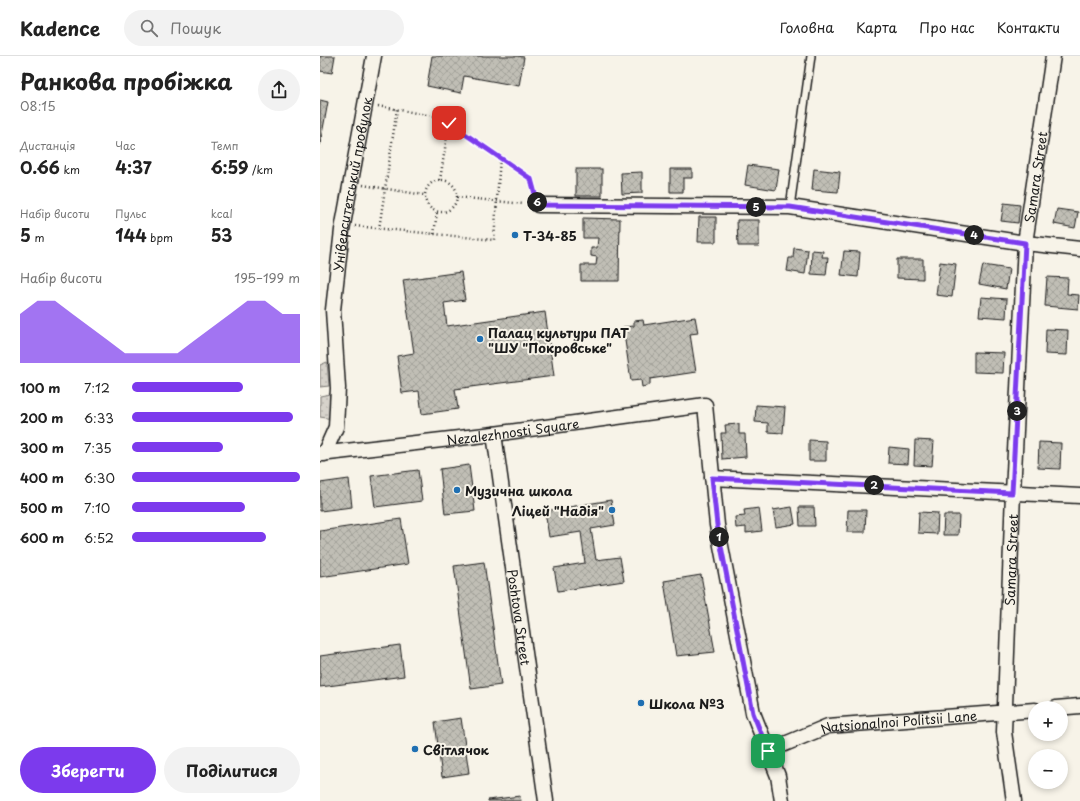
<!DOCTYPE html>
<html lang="uk">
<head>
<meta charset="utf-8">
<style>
	:root { --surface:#fff; --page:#f2f2f2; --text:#222; --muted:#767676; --line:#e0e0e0; --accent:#7c3aed }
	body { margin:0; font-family:"Playpen Sans",sans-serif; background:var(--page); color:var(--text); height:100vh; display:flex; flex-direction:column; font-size:15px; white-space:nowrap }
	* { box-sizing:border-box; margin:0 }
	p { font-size:13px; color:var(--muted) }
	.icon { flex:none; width:22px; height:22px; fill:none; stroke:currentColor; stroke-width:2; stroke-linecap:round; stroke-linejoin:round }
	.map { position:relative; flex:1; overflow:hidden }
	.panel { display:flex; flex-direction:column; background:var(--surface); width:320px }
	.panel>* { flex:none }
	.tools { position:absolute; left:708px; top:645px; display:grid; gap:8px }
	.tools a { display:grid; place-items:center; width:40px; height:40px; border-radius:50%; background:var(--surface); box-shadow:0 2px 6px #0003; font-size:20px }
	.pin { position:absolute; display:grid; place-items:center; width:34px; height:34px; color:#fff; margin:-17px; border-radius:8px; box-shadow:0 2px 6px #0006 }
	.km { position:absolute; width:20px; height:20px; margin:-10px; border-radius:50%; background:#222; color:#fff; font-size:11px; line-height:20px; text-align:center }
	.round { display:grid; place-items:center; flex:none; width:42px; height:42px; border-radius:21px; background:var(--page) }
	.head { display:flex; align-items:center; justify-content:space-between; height:68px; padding:0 20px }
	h1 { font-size:22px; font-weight:700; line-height:30px }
	.stats { display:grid; grid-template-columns:repeat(3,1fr); gap:6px; height:68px; padding:4px 20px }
	.stats div { display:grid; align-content:center }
	.stats b { font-size:17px; font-weight:700 }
	.stats small { font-size:11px; font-weight:400 }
	.stats p { font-size:11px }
	.chart { height:112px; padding:8px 20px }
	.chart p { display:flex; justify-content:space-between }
	.chart svg { width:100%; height:72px; margin-top:4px; fill:var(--accent); opacity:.7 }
	.button { display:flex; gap:8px; margin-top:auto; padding:8px 20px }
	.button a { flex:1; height:46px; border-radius:24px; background:var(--accent); color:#fff; font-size:16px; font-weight:700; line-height:46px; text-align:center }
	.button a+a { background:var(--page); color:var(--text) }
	ul { padding:0 20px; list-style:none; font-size:13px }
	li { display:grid; grid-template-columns:64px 48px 1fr; align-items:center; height:30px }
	li i { height:10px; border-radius:5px; background:var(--accent) }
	header { display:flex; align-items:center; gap:24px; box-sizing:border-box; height:56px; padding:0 20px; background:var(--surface); border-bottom:1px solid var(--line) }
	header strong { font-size:19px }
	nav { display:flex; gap:22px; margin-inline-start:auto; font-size:14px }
	.search { width:280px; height:36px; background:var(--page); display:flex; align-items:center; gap:10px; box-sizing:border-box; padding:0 14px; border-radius:22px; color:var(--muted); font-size:15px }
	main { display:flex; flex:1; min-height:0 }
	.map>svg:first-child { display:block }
	.grass { fill:url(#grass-dots); stroke:#7a7874 }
	.building { fill:url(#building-cross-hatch); stroke:#1c1c1c }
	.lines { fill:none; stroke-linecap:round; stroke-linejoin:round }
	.service-casing { stroke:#1c1c1c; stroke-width:10 }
	.minor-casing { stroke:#1c1c1c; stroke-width:17 }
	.path { stroke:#1c1c1c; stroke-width:2.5; stroke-dasharray:1 3; stroke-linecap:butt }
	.service { stroke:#f7f3e8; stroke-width:7 }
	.minor { stroke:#f7f3e8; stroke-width:14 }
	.route-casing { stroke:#fff; stroke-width:8 }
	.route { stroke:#7c3aed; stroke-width:5 }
	.poi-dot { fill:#1f6fb2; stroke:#f7f3e8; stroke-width:1.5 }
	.labels { text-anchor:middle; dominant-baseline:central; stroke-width:4; stroke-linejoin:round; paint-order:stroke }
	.street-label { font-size:13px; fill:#1c1c1c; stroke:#f7f3e8 }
	.poi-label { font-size:13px; font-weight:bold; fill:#1c1c1c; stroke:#f7f3e8; text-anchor:start }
</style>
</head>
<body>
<header>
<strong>Kadence</strong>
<div class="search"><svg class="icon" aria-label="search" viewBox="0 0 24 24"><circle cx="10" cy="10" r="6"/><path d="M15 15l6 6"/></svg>Пошук</div>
<nav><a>Головна</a><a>Карта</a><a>Про нас</a><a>Контакти</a></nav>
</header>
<main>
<section class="panel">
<div class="head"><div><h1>Ранкова пробіжка</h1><p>08:15</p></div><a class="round"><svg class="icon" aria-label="share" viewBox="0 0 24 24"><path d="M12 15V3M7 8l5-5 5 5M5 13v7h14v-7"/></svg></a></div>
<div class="stats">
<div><p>Дистанція</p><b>0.66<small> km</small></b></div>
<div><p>Час</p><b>4:37</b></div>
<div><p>Темп</p><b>6:59<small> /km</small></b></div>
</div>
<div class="stats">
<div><p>Набір висоти</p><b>5<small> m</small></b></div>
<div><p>Пульс</p><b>144<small> bpm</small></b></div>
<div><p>kcal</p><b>53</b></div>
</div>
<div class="chart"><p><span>Набір висоти</span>195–199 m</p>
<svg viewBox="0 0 160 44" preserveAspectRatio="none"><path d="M0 44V14L10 6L20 6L30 14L40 22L50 30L60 38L70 38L80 38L90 38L100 30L110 22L120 14L130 6L140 6L150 14L160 14V44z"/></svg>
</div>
<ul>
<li><b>100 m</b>7:12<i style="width:66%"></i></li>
<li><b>200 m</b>6:33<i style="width:96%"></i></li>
<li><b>300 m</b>7:35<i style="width:54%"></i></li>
<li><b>400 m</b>6:30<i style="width:100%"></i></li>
<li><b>500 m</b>7:10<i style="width:67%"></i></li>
<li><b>600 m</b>6:52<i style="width:80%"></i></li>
</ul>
<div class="button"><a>Зберегти</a><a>Поділитися</a></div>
</section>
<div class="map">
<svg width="760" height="745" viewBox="0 0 760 745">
	<defs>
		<pattern id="grass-dots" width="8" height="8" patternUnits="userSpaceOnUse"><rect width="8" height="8" fill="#d7d3cb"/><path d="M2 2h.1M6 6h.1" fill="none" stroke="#b8b5ae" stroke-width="1.8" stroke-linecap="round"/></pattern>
		<pattern id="building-cross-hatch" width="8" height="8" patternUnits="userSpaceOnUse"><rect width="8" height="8" fill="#c0beb5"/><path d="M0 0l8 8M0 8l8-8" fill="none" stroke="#a4a39b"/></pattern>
	</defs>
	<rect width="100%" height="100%" fill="#f7f3e8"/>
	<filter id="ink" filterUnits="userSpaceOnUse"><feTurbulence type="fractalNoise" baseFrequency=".025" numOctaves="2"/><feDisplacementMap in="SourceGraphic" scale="8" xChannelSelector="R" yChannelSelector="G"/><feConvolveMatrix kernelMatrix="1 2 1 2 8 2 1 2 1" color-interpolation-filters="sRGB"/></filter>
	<g filter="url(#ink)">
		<g class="grass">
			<path d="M7 306 9 330 0 331V309Z"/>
			<path d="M10 338 13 363 0 361V340Z"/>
		</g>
		<g class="building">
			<path d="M0 0H15L12 17 0 15Z"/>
			<path d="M112 0H197L204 1 199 30 144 20 141 37 107 30Z"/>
			<path d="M0 44 8 46 0 89Z"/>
			<path d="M428 109 459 113 456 134 425 129Z"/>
			<rect x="256" y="113" width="26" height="27"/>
			<path d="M350 113H372V122H363V136H350Z"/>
			<path d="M494 113 520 116 518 136 492 134Z"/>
			<path d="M322 116V137L302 138 301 117Z"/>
			<path d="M684 147 700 149 698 167 681 165Z"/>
			<path d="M737 153 758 156 755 172 734 168Z"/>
			<path d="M379 161H396V186H378Z"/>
			<path d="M263 162 300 163 299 225H261V209H276L277 201 271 200V192H277L278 182H263Z"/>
			<path d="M417 164H439V190H418Z"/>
			<path d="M474 192 488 194 485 218 467 215 469 202H473Z"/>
			<path d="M492 194 503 195 502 201H508L506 219 491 218Z"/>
			<path d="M524 195 540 196 538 221 521 219Z"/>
			<path d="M577 203H603V223L577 222Z"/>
			<path d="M620 206 636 208 632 241 616 239Z"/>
			<path d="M663 209 689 213 686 233 659 228Z"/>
			<path d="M141 216 145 244 124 247 127 270 225 256 234 320 135 333 138 353 102 358 99 335 82 337 77 300 94 297 83 224Z"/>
			<path d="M727 221 748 222 747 238 759 239 758 253 725 250Z"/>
			<path d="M661 241 687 243 686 262 659 260Z"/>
			<path d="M375 261 378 277 370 278 376 316 330 323V329L322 331 321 324 311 325 303 271 314 270V265L323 264 324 269Z"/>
			<path d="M726 273 748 274 747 299 725 298Z"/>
			<path d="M654 296 684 297 683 317 654 316Z"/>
			<path d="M436 349 465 351 463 377 448 376V367L435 366Z"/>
			<path d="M419 368V378H425L426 401 402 403 401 377H406L405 369Z"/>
			<path d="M489 384 506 385V405H489Z"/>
			<path d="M595 384 614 385 612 410 594 409Z"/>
			<path d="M719 386 741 387 740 413 718 412Z"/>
			<path d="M569 391 589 393 588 408 568 407Z"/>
			<path d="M149 409 155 455 125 458 120 413Z"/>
			<path d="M98 414 102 445 55 451 51 420Z"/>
			<path d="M29 423 32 451 0 455V427Z"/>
			<path d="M291 444 295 469 271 473 276 504 300 501 304 525 238 535 234 512 265 507 261 476 229 481 225 455Z"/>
			<path d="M472 451 475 468 456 471 453 454Z"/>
			<path d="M479 451H494L495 470H480Z"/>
			<path d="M439 452 442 475 426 477V471L416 472 415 461 425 460 424 454Z"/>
			<path d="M528 454H546L545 476H527Z"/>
			<path d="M599 456 618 457 617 478 598 477Z"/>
			<path d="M624 459H639L638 479H623Z"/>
			<path d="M81 463 88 508 0 521V475Z"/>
			<path d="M164 506 181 629 151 633 134 510Z"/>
			<path d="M381 519 395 596 356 600 344 525Z"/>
			<path d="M80 589 84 620 0 631V600Z"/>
			<path d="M141 662 149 717 122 721 115 666Z"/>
			<path d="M200 740 201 745H168V744Z"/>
		</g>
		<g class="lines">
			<defs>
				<path id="service" d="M470 151 491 0"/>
				<g id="minor">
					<path d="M218 149 470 151 705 187 760 193"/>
					<path id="s1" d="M174 378 226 745"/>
					<path id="s2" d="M0 398 174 378 385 349 397 469 433 657 458 720 462 745"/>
					<path id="s3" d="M4 398 16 371 18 332 13 254 22 174 54 0"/>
					<path d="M392 422 760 440"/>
					<path d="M736 652 760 650"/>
					<path id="s4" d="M448 695 508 670 715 654"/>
					<path id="s5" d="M694 745 684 676 693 437 705 187 733 0"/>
				</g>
			</defs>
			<use href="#service" class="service-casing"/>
			<use href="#minor" class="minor-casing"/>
			<g class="path">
				<path d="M58 50 118 61 211 123 215 136"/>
				<circle cx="121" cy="140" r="16"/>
				<path d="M120 124 129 67"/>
				<path d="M43 129 104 139"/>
				<path d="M137 141 204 148"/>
				<path d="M35 170 174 184 180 102"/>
				<path d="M59 173 77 53"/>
				<path d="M114 178 117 156"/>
			</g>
			<use href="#service" class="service"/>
			<use href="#minor" class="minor"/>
		</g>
	</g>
	<g class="lines" filter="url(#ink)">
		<defs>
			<path id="route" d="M129 67 211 123 218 149 470 151 705 187 692 437 392 422 397 469 433 657 448 695"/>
		</defs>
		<use href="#route" class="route-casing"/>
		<use href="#route" class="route"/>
	</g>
	<g class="poi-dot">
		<circle cx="195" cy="179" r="4"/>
		<circle cx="160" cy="283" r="4"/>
		<circle cx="137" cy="434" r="4"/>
		<circle cx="292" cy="454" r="4"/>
		<circle cx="321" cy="647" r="4"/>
		<circle cx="95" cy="693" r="4"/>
	</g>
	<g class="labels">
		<g class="street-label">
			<text stroke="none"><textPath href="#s5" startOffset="626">Samara Street</textPath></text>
			<text stroke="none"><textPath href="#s3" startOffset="274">Університетський провулок</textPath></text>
			<text stroke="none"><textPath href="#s2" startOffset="194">Nezalezhnosti Square</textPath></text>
			<text stroke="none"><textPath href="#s5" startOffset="242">Samara Street</textPath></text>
			<text stroke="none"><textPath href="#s1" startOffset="185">Poshtova Street</textPath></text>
			<text stroke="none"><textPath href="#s4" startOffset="136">Natsionalnoi Politsii Lane</textPath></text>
		</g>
		<g class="poi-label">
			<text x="203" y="179">Т-34-85</text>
			<text x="168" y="276">Палац культури ПАТ<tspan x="168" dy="15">"ШУ "Покровське"</tspan></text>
			<text x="145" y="434">Музична школа</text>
			<text x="284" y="454" text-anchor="end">Ліцей "Надія"</text>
			<text x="329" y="647">Школа №3</text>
			<text x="103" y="693">Світлячок</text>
		</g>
	</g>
</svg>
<div class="tools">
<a>+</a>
<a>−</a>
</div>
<div class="pin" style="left:448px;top:695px;background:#1e9e55"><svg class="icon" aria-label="arrive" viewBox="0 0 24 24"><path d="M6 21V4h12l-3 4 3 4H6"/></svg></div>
<div class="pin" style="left:129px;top:67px;background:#d93025"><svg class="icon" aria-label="check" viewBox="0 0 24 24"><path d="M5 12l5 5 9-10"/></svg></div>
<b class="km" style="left:399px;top:481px">1</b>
<b class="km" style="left:554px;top:429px">2</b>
<b class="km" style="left:697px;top:355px">3</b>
<b class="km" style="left:654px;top:179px">4</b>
<b class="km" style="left:436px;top:151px">5</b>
<b class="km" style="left:217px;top:146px">6</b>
</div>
</main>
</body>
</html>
